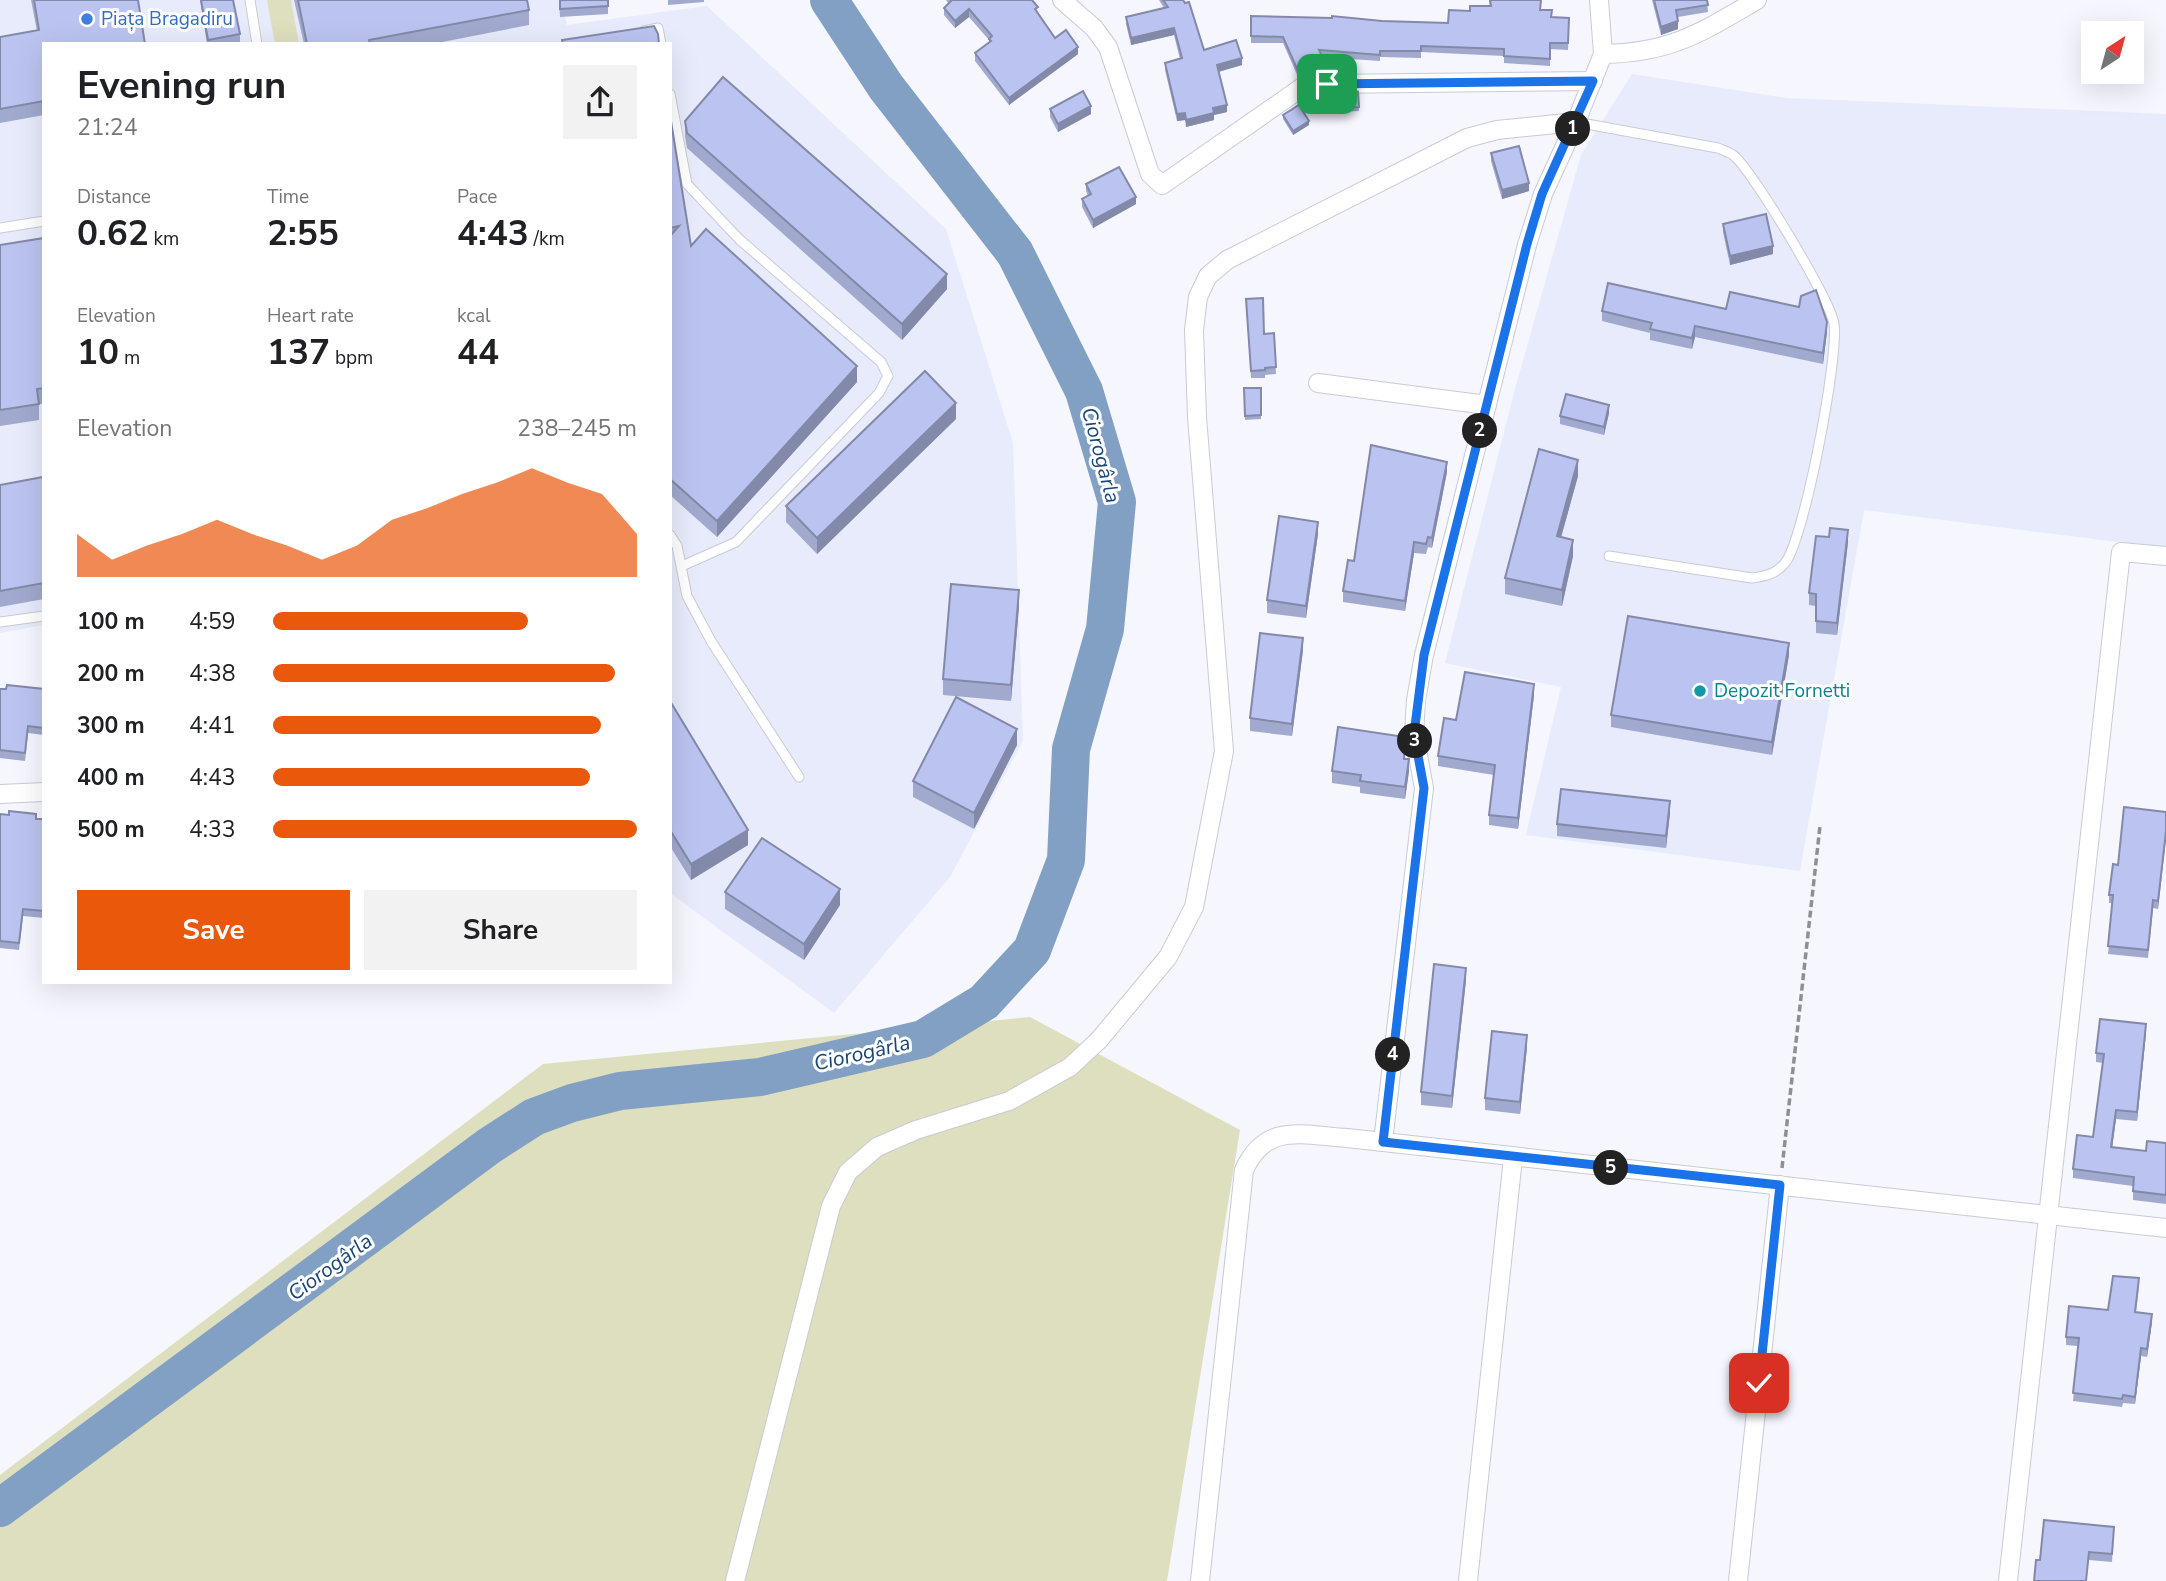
<!DOCTYPE html>
<html lang="en">
<head>
<meta charset="utf-8">
<style>
	:root { --surface:#fff; --page:#f2f2f2; --text:#202124; --muted:#757577; --accent:#ea580c }
	body { margin:0; font-family:"Nunito Sans",sans-serif; background:var(--page); color:var(--text); height:100vh; display:flex; flex-direction:column; font-size:26px; white-space:nowrap }
	* { box-sizing:border-box; margin:0 }
	p { font-size:23px; color:var(--muted) }
	.icon { flex:none; width:38px; height:38px; fill:none; stroke:currentColor; stroke-width:2; stroke-linecap:round; stroke-linejoin:round }
	.map { position:relative; flex:1; overflow:hidden }
	.drawer { position:absolute; left:42px; top:42px; width:630px; height:942px; display:flex; flex-direction:column; background:var(--surface); border-radius:0px; box-shadow:0 7px 28px #0002 }
	.drawer>* { flex:none }
	.needle { width:46px; rotate:36deg }
	.tools { position:absolute; left:2081px; top:21px; display:grid; gap:14px }
	.tools a { display:grid; place-items:center; width:63px; height:63px; border-radius:0px; background:var(--surface); box-shadow:0 7px 28px #0002; font-size:35px }
	.pin { position:absolute; display:grid; place-items:center; width:60px; height:60px; color:#fff; margin:-30px; border-radius:14px; box-shadow:0 4px 10px #0006 }
	.km { position:absolute; width:35px; height:35px; margin:-18px; border-radius:50%; background:#222; color:#fff; font-size:19px; line-height:35px; text-align:center }
	.round { display:grid; place-items:center; flex:none; width:74px; height:74px; border-radius:0px; background:var(--page) }
	.head { display:flex; align-items:center; justify-content:space-between; height:119px; padding:0 35px }
	h1 { font-size:38px; font-weight:700; line-height:52px }
	.stats { display:grid; grid-template-columns:repeat(3,1fr); gap:10px; height:119px; padding:7px 35px }
	.stats div { display:grid; align-content:center }
	.stats b { font-size:35px; font-weight:700 }
	.stats small { font-size:19px; font-weight:400 }
	.stats p { font-size:19px }
	.chart { height:196px; padding:14px 35px }
	.chart p { display:flex; justify-content:space-between }
	.chart svg { width:100%; height:126px; margin-top:7px; fill:var(--accent); opacity:.7 }
	.primary-button { display:flex; gap:14px; margin-top:auto; padding:14px 35px }
	.primary-button a { flex:1; height:80px; border-radius:0px; background:var(--accent); color:#fff; font-size:28px; font-weight:700; line-height:80px; text-align:center }
	.primary-button a+a { background:var(--page); color:var(--text) }
	ul { padding:0 35px; list-style:none; font-size:23px }
	li { display:grid; grid-template-columns:112px 84px 1fr; align-items:center; height:52px }
	li i { height:18px; border-radius:9px; background:var(--accent) }
	.map>svg:first-child { display:block }
	.built { fill:#e7ebfb }
	.green { fill:#dddfbe }
	.lines { fill:none; stroke-linecap:round; stroke-linejoin:round }
	.river { stroke:#81a0c3; stroke-width:38 }
	.service-casing { stroke:#c9cbd4; stroke-width:11 }
	.minor-casing { stroke:#c9cbd4; stroke-width:20 }
	.path { stroke:#8e8f94; stroke-width:3.5; stroke-dasharray:7 3.5; stroke-linecap:butt }
	.service { stroke:#fff; stroke-width:9 }
	.minor { stroke:#fff; stroke-width:18 }
	.wall { fill:#a1a9ce }
	.shaded-wall { fill:#8389a8 }
	.building { fill:#bbc4f0; stroke:#8389a8; stroke-width:2 }
	.route-casing { stroke:#fff; stroke-width:14 }
	.route { stroke:#1a73e8; stroke-width:9 }
	.shop-dot { fill:#3f7fe0; stroke:#fff; stroke-width:2.5 }
	.culture-dot { fill:#0f9aa8; stroke:#fff; stroke-width:2.5 }
	.labels { text-anchor:middle; dominant-baseline:central; stroke-width:6; stroke-linejoin:round; paint-order:stroke }
	.shop-label { font-size:19px; fill:#366cbe; stroke:#fff; text-anchor:start }
	.culture-label { font-size:19px; fill:#0d838f; stroke:#fff; text-anchor:start }
	.water-label { font-size:21px; font-style:italic; fill:#194674; stroke:#fff }
</style>
</head>
<body>
<div class="map">
<svg width="2166" height="1581" viewBox="0 0 2166 1581">
	<rect width="100%" height="100%" fill="#f5f6fe"/>
	<g class="built">
		<path d="M0 0H561L567 25 707 6 946 229 1013 443 1023 741 950 877 834 1013 670 893V44H44V625L0 633Z"/>
		<path d="M1632 74 1787 98 2166 114V548L1864 510 1800 871 1526 835 1561 687 1445 663 1515 389 1581 155Z"/>
	</g>
	<g class="green">
		<path d="M267 0H291L299 44H275Z"/>
		<path d="M1030 1017 1240 1130 1167 1581H0V1475L543 1064Z"/>
	</g>
	<g class="lines">
		<path class="river" d="M0 1508 489 1146 534 1117 572 1103 620 1091 760 1077 923 1039 984 1002 1032 950 1066 860 1071 749 1105 629 1117 502 1084 391 1015 253 886 87 829 0"/>
		<defs>
			<g id="service">
				<path d="M250 0 257 44"/>
				<path d="M644 31 658 28 661 44"/>
				<path d="M670 94 687 184 739 239 881 362 888 376 879 393 736 542 682 566"/>
				<path d="M1576 122 1718 148C1723 150 1729 152 1733 155 1751 168 1831 301 1834 324 1839 357 1804 540 1785 563 1776 574 1766 576 1752 578L1609 556"/>
				<path d="M0 228 44 221"/>
				<path d="M670 535 677 546 687 596 711 641 799 777"/>
				<path d="M0 622 44 616"/>
			</g>
			<g id="minor">
				<path d="M1062 0 1094 28 1108 47 1150 174 1162 185 1301 88 1327 84 1593 81"/>
				<path d="M1603 54C1671 53 1700 33 1757 0"/>
				<path d="M1318 383 1487 405"/>
				<path d="M0 794 44 792"/>
				<path d="M1383 1142 1424 788 1414 734 1416 700 1424 655 1527 245 1543 194 1576 122 1603 54 1599 0"/>
				<path d="M735 1581 831 1206 848 1172 877 1147 916 1130 1009 1101 1070 1067 1099 1040 1168 957 1194 907 1224 751 1197 417 1194 330 1198 297 1208 276 1227 260 1467 138 1497 130 1576 122"/>
				<path d="M1200 1581 1244 1170C1266 1122 1302 1135 1347 1138L2166 1228"/>
				<path d="M1468 1581 1513 1158"/>
				<path d="M1738 1581 1780 1185"/>
				<path d="M2008 1581 2121 552 2166 556"/>
			</g>
		</defs>
		<use href="#service" class="service-casing"/>
		<use href="#minor" class="minor-casing"/>
		<path class="path" d="M1782 1168 1820 826"/>
		<use href="#service" class="service"/>
		<use href="#minor" class="minor"/>
	</g>
	<g class="wall">
		<path d="M31 0H138L44 44V115L0 123V37L37 31Z"/>
		<path d="M200 0H233L240 34V43L207 44Z"/>
		<path d="M294 0H527L529 10V25L432 44H304Z"/>
		<path d="M559 0H608V14L560 17Z"/>
		<path d="M668 0H704V2L668 5Z"/>
		<path d="M946 0H1032L1038 13 1055 38 1078 54 1009 105 975 61V53L989 43V40L969 17 955 28 944 15V8L949 4Z"/>
		<path d="M1159 0H1183L1204 50 1242 65 1219 72 1227 112 1214 115V120L1186 127 1185 120 1177 121 1165 70V63L1180 59 1174 35 1131 45 1126 24V17L1164 8Z"/>
		<path d="M1489 0H1541V10L1552 17 1569 18 1568 50 1550 49V66L1504 63V56L1421 52V58L1380 57V61L1322 57 1324 67 1298 77 1283 43H1251V16L1448 23 1470 11 1490 6Z"/>
		<path d="M1652 0H1707L1708 12 1678 17V29L1661 35Z"/>
		<path d="M1336 91H1358L1359 111 1337 112Z"/>
		<path d="M1050 109 1091 114 1058 132 1050 117Z"/>
		<path d="M670 115 691 246 857 382 717 537 670 495Z"/>
		<path d="M1283 115 1309 125 1293 135 1283 119Z"/>
		<path d="M685 121 947 289 902 340 687 148 685 136Z"/>
		<path d="M1491 153 1529 191 1502 199 1491 161Z"/>
		<path d="M1086 184 1136 204 1093 228 1082 207V199L1088 196 1086 191Z"/>
		<path d="M1723 224 1773 254 1730 265 1723 232Z"/>
		<path d="M44 238V404H39V420L0 426V245Z"/>
		<path d="M1246 306 1264 334 1274 333 1276 374 1265 375V378H1251Z"/>
		<path d="M1602 311 1827 332 1823 364 1695 337 1692 349 1650 340V333L1602 321Z"/>
		<path d="M1244 388H1261V419L1245 420Z"/>
		<path d="M1609 413 1604 435 1560 424V416Z"/>
		<path d="M956 419 817 554 786 522V506Z"/>
		<path d="M1447 472 1432 548 1428 547 1426 554 1414 553 1405 611 1343 602V591L1354 561Z"/>
		<path d="M1578 476 1561 537 1573 556 1562 606 1505 594V578Z"/>
		<path d="M44 481V599L0 607V485Z"/>
		<path d="M1318 534 1306 618 1267 613V600Z"/>
		<path d="M1848 542 1837 635 1816 633V606L1809 605V593Z"/>
		<path d="M1019 606 1011 701 943 695V679Z"/>
		<path d="M1303 650 1292 736 1250 731V718Z"/>
		<path d="M1789 655 1772 755 1611 727V715Z"/>
		<path d="M0 689H44V735L28 733 25 761 0 758Z"/>
		<path d="M1534 695 1518 829 1489 825V815L1494 775 1438 766V756L1456 720Z"/>
		<path d="M670 701 748 845 691 880 670 846Z"/>
		<path d="M1017 745 974 829 913 797V781Z"/>
		<path d="M1405 759 1409 771 1405 799 1360 793V787L1332 783V771Z"/>
		<path d="M2166 812 2158 909 2153 908 2148 958 2108 954 2113 903H2109V895L2118 865Z"/>
		<path d="M1670 813 1666 848 1557 836V824Z"/>
		<path d="M0 814 44 819V918L23 916 19 950 0 948Z"/>
		<path d="M725 892 840 905 804 960 725 909Z"/>
		<path d="M1466 980 1452 1108 1421 1105V1092Z"/>
		<path d="M2146 1033 2137 1121 2116 1119 2112 1147 2146 1151 2166 1143V1204L2133 1200V1186L2073 1178V1169L2093 1137 2103 1063 2096 1062V1053Z"/>
		<path d="M1527 1047 1520 1114 1485 1110V1098Z"/>
		<path d="M2139 1286 2136 1312 2152 1322 2147 1357 2141 1356 2135 1404 2123 1403 2122 1407 2073 1401 2078 1346 2066 1345V1337L2108 1310Z"/>
		<path d="M2114 1534 2112 1562 2089 1560H2040Z"/>
	</g>
	<g class="shaded-wall">
		<path d="M969 9V17L955 28V21Z"/>
		<path d="M1678 21V29L1661 35V27Z"/>
		<path d="M1174 28V35L1131 45V38Z"/>
		<path d="M1078 47V54L1009 105V98Z"/>
		<path d="M1242 58V65L1217 72V65Z"/>
		<path d="M1324 60V67L1298 77V71Z"/>
		<path d="M1227 105V112L1214 115V120L1186 127V120L1213 108Z"/>
		<path d="M1091 106V114L1058 132V124Z"/>
		<path d="M1185 113V120L1177 121V114Z"/>
		<path d="M1309 121V125L1293 135V131Z"/>
		<path d="M1529 183V191L1502 199V190Z"/>
		<path d="M1136 197V204L1093 228V220Z"/>
		<path d="M1773 246V254L1730 265V256Z"/>
		<path d="M947 274V289L902 340V324Z"/>
		<path d="M1827 322V332L1823 364V353Z"/>
		<path d="M1695 326V337L1692 349V338Z"/>
		<path d="M857 366V382L717 537V521Z"/>
		<path d="M956 403V419L817 554V538Z"/>
		<path d="M1609 405V413L1604 435V427Z"/>
		<path d="M1578 460V476L1557 552V536Z"/>
		<path d="M1447 462V472L1432 548V538Z"/>
		<path d="M1318 522V534L1306 618V606Z"/>
		<path d="M1848 530V542L1837 635V623Z"/>
		<path d="M1573 540V556L1562 606V590Z"/>
		<path d="M1414 542V553L1405 611V601Z"/>
		<path d="M1019 590V606L1011 701V685Z"/>
		<path d="M1303 638V650L1292 736V724Z"/>
		<path d="M1789 643V655L1772 755V742Z"/>
		<path d="M1534 684V695L1518 829V818Z"/>
		<path d="M1017 729V745L974 829V813Z"/>
		<path d="M1409 759V771L1405 799V787Z"/>
		<path d="M1670 801V813L1666 848V836Z"/>
		<path d="M748 830V845L691 880V864Z"/>
		<path d="M2166 831V839L2158 909V901Z"/>
		<path d="M840 889V905L804 960V944Z"/>
		<path d="M1466 968V980L1452 1108V1096Z"/>
		<path d="M2146 1024V1033L2137 1121V1112Z"/>
		<path d="M1527 1035V1047L1520 1114V1102Z"/>
		<path d="M2116 1110V1119L2111 1156V1147Z"/>
		<path d="M2152 1314V1322L2147 1357V1349Z"/>
		<path d="M2141 1348V1356L2135 1404V1397Z"/>
	</g>
	<g class="building">
		<path d="M34 0H138L145 44H44V101L0 109V37L39 30Z"/>
		<path d="M201 0H233L240 34 208 40Z"/>
		<path d="M298 0H527L529 10 369 40 370 44H307Z"/>
		<path d="M560 0H608V6L560 9Z"/>
		<path d="M952 0H1032L1038 7 1035 9 1055 38 1066 30 1078 47 1009 98 975 53 991 41 989 39 992 36 969 9 955 21 944 8Z"/>
		<path d="M1163 0H1183L1185 3 1189 2 1204 50 1236 40 1242 58 1217 65 1227 105 1213 108 1214 113 1186 120 1185 113 1177 114 1165 63 1182 58 1174 28 1131 38 1126 17 1168 7Z"/>
		<path d="M1490 0H1541L1540 10H1552L1551 17 1569 18 1568 43H1550V59L1504 56V49L1421 46V51H1380V55L1319 50 1324 60 1298 71 1283 37 1251 36V16L1332 18V16L1382 21 1448 23 1449 10 1470 11V6H1491Z"/>
		<path d="M1654 0H1707L1708 5 1676 10 1678 21 1661 27Z"/>
		<path d="M654 26 658 34 659 44H563L562 40Z"/>
		<path d="M723 77 947 274 902 324 687 133 685 121Z"/>
		<path d="M1083 91 1091 106 1058 124 1050 109Z"/>
		<path d="M1336 91H1358L1359 107 1337 108Z"/>
		<path d="M1299 105 1309 121 1293 131 1283 115Z"/>
		<path d="M670 115 691 246 706 229 857 366 717 521 670 479V236L679 226 670 228Z"/>
		<path d="M1519 146 1529 183 1502 190 1491 153Z"/>
		<path d="M1119 167 1136 197 1093 220 1082 199 1091 194 1086 184Z"/>
		<path d="M1766 214 1773 246 1730 256 1723 224Z"/>
		<path d="M44 238V388L37 389 39 404 0 410V245Z"/>
		<path d="M1608 283 1726 309 1730 292 1799 307 1801 296 1816 290 1827 322 1823 353 1695 326 1692 338 1650 329 1652 323 1602 311Z"/>
		<path d="M1263 298 1264 334 1274 333 1276 367 1265 368V370L1251 371 1246 299Z"/>
		<path d="M925 371 956 403 817 538 786 506Z"/>
		<path d="M1244 388H1261V415L1245 416Z"/>
		<path d="M1566 394 1609 405 1604 427 1560 416Z"/>
		<path d="M1371 445 1447 462 1432 538 1428 537 1426 544 1414 542 1405 601 1343 591 1348 560 1354 561Z"/>
		<path d="M1539 449 1578 460 1557 536 1573 540 1562 590 1505 578Z"/>
		<path d="M43 477 44 583 0 591V485Z"/>
		<path d="M1279 516 1318 522 1306 606 1267 600Z"/>
		<path d="M1830 528 1848 530 1837 623 1816 621V594L1809 593 1816 536 1829 537Z"/>
		<path d="M951 584 1019 590 1011 685 943 679Z"/>
		<path d="M1628 616 1789 643 1772 742 1611 715Z"/>
		<path d="M1260 633 1303 638 1292 724 1250 718Z"/>
		<path d="M1465 672 1534 684 1518 818 1489 815 1495 765 1438 756 1444 718 1456 720Z"/>
		<path d="M7 685 44 689V728L28 726 25 753 0 750V689H6Z"/>
		<path d="M956 697 1017 729 974 813 913 781Z"/>
		<path d="M670 701 748 830 691 864 670 830Z"/>
		<path d="M1338 727 1405 737 1404 759H1409L1405 787 1360 781 1361 775 1332 771Z"/>
		<path d="M1561 789 1670 801 1666 836 1557 824Z"/>
		<path d="M2124 807 2166 812V831L2158 901 2153 900 2148 950 2108 946 2113 895H2109L2113 864 2118 865Z"/>
		<path d="M9 811 36 814V819H44V911L23 909 19 943 0 941V814L9 815Z"/>
		<path d="M762 838 840 889 804 944 725 892Z"/>
		<path d="M1434 964 1466 968 1452 1096 1421 1092Z"/>
		<path d="M2100 1019 2146 1024 2137 1112 2116 1110 2111 1147 2146 1151 2147 1141 2166 1143V1195L2133 1191 2134 1177 2073 1169 2077 1135 2093 1137 2104 1054 2096 1053Z"/>
		<path d="M1492 1031 1527 1035 1520 1102 1485 1098Z"/>
		<path d="M2113 1276 2139 1278 2135 1312 2152 1314 2147 1349 2141 1348 2135 1397 2123 1395 2122 1399 2073 1393 2079 1338 2066 1337 2069 1306 2108 1310Z"/>
		<path d="M2044 1520 2114 1527 2112 1554 2089 1552 2086 1581H2034L2036 1560H2040Z"/>
	</g>
	<g class="lines">
		<defs>
			<path id="route" d="M1327 84 1593 81 1542 194 1527 244 1424 655 1414 734 1424 788 1383 1142 1780 1185 1759 1383"/>
		</defs>
		<use href="#route" class="route-casing"/>
		<use href="#route" class="route"/>
	</g>
	<circle class="shop-dot" cx="87" cy="19" r="7"/>
	<circle class="culture-dot" cx="1700" cy="691" r="7"/>
	<g class="labels">
		<g class="shop-label">
			<text x="101" y="19">Piața Bragadiru</text>
		</g>
		<g class="culture-label">
			<text x="1714" y="691">Depozit Fornetti</text>
		</g>
		<g class="water-label">
			<text transform="translate(1101 455) rotate(75)">Ciorogârla</text>
			<text transform="translate(862 1053) rotate(-13)">Ciorogârla</text>
			<text transform="translate(330 1267) rotate(-36)">Ciorogârla</text>
		</g>
	</g>
</svg>
<div class="tools">
<a><svg class="needle" viewBox="-14 -14 28 28"><path d="M0-13l5 13h-10z" fill="#e53935"/><path d="M0 13l5-13h-10z" fill="#757577"/></svg></a>
</div>
<div class="pin" style="left:1327px;top:84px;background:#1e9e55"><svg class="icon" aria-label="arrive" viewBox="0 0 24 24"><path d="M6 21V4h12l-3 4 3 4H6"/></svg></div>
<div class="pin" style="left:1759px;top:1383px;background:#d93025"><svg class="icon" aria-label="check" viewBox="0 0 24 24"><path d="M5 12l5 5 9-10"/></svg></div>
<b class="km" style="left:1573px;top:129px">1</b>
<b class="km" style="left:1480px;top:431px">2</b>
<b class="km" style="left:1415px;top:741px">3</b>
<b class="km" style="left:1393px;top:1055px">4</b>
<b class="km" style="left:1611px;top:1168px">5</b>
<section class="drawer">
<div class="head"><div><h1>Evening run</h1><p>21:24</p></div><a class="round"><svg class="icon" aria-label="share" viewBox="0 0 24 24"><path d="M12 15V3M7 8l5-5 5 5M5 13v7h14v-7"/></svg></a></div>
<div class="stats">
<div><p>Distance</p><b>0.62<small> km</small></b></div>
<div><p>Time</p><b>2:55</b></div>
<div><p>Pace</p><b>4:43<small> /km</small></b></div>
</div>
<div class="stats">
<div><p>Elevation</p><b>10<small> m</small></b></div>
<div><p>Heart rate</p><b>137<small> bpm</small></b></div>
<div><p>kcal</p><b>44</b></div>
</div>
<div class="chart"><p><span>Elevation</span>238–245 m</p>
<svg viewBox="0 0 160 44" preserveAspectRatio="none"><path d="M0 44V29L10 38L20 33L30 29L40 24L50 29L60 33L70 38L80 33L90 24L100 20L110 15L120 11L130 6L140 11L150 15L160 29V44z"/></svg>
</div>
<ul>
<li><b>100 m</b>4:59<i style="width:70%"></i></li>
<li><b>200 m</b>4:38<i style="width:94%"></i></li>
<li><b>300 m</b>4:41<i style="width:90%"></i></li>
<li><b>400 m</b>4:43<i style="width:87%"></i></li>
<li><b>500 m</b>4:33<i style="width:100%"></i></li>
</ul>
<div class="primary-button"><a>Save</a><a>Share</a></div>
</section>
</div>
</body>
</html>
